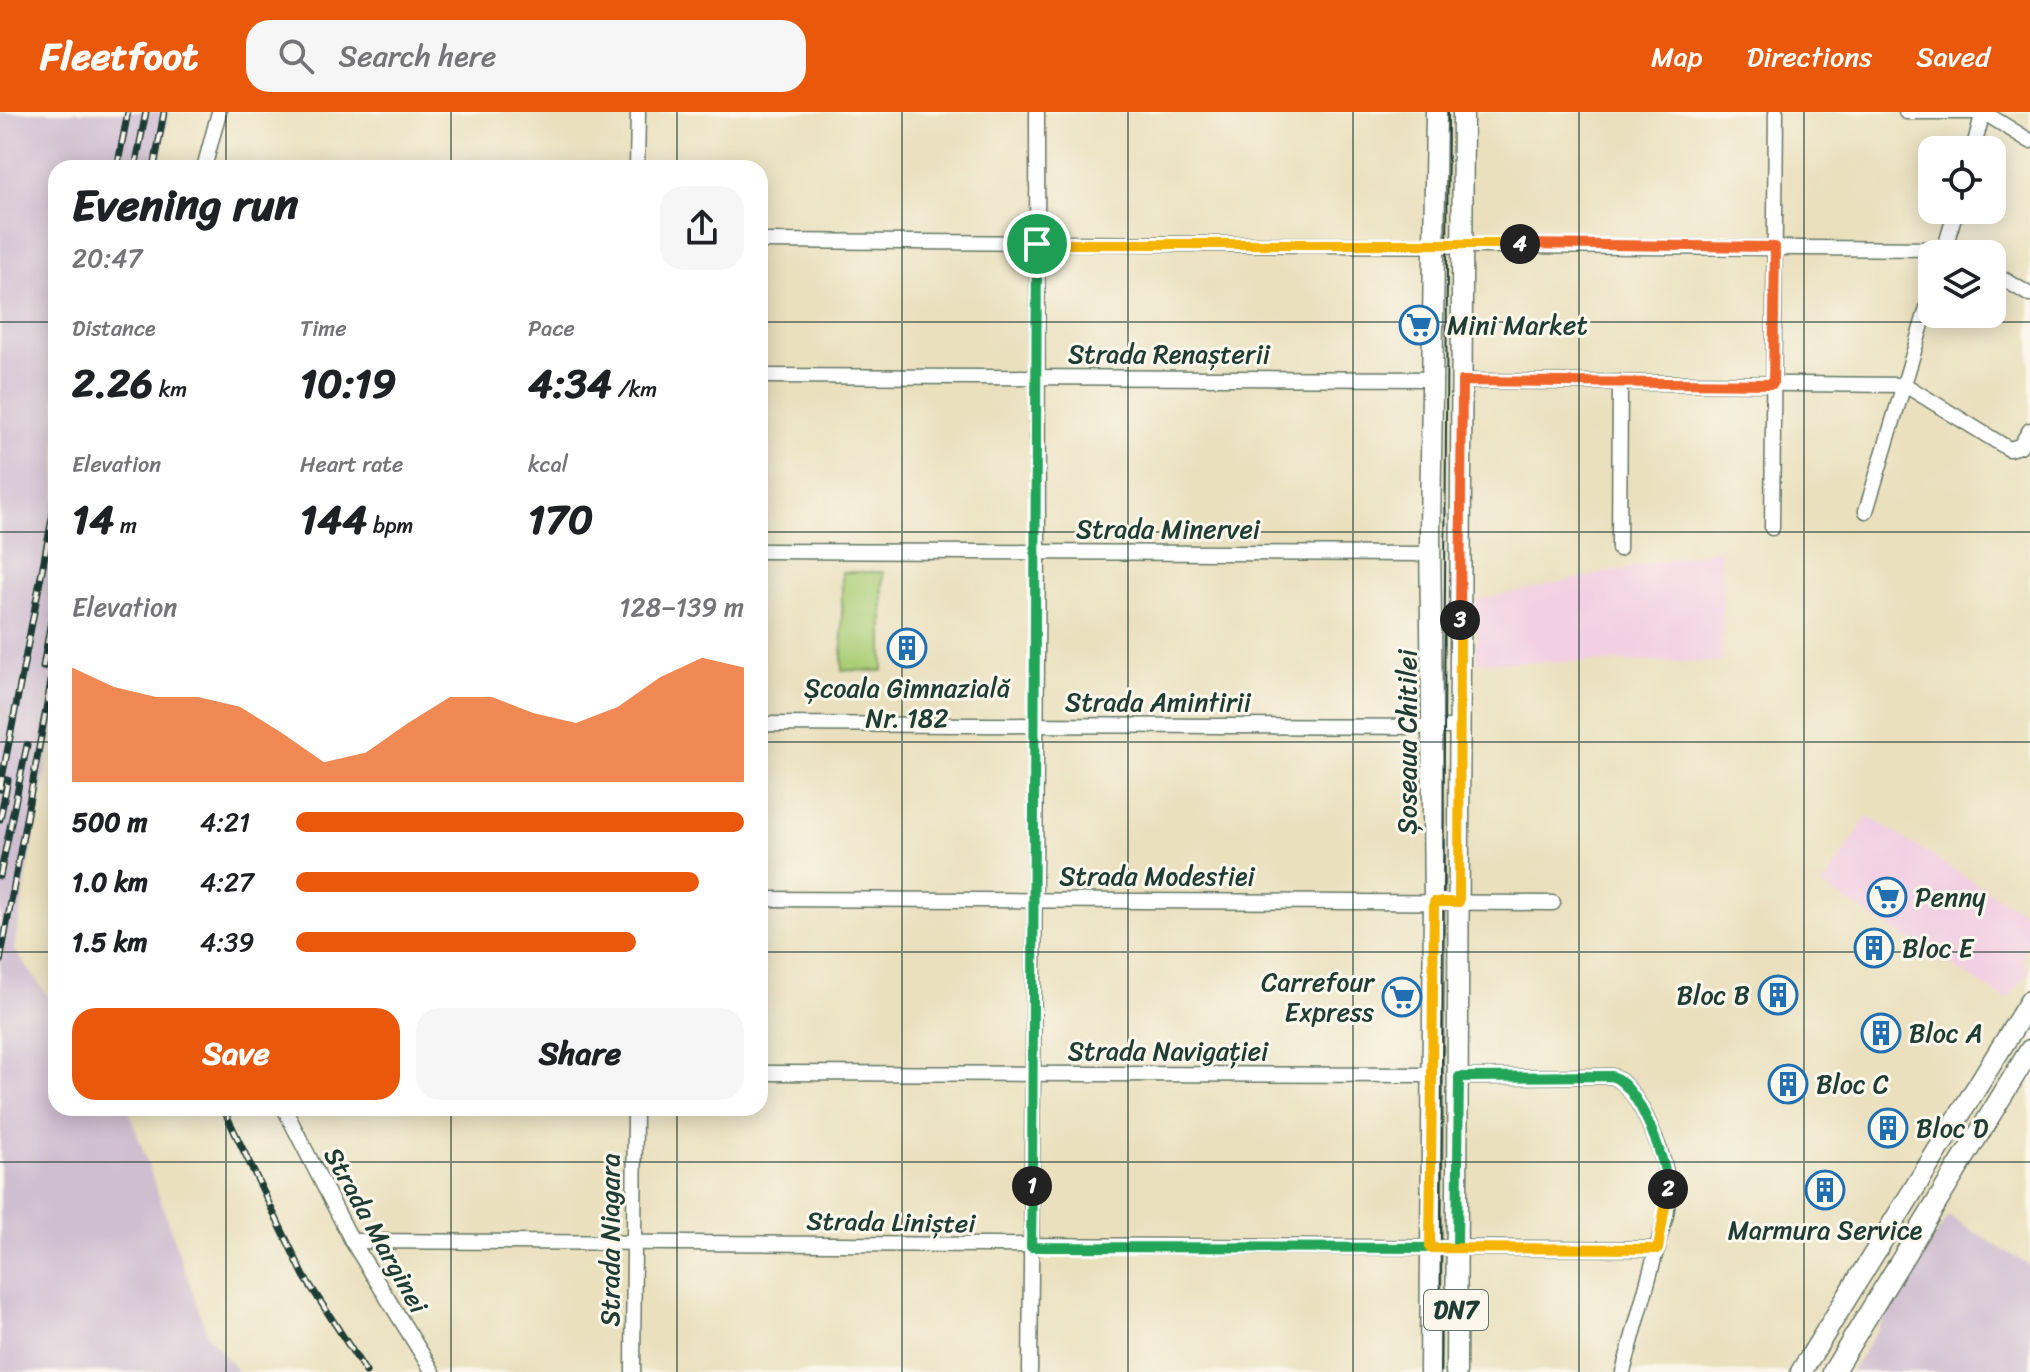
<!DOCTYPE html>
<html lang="en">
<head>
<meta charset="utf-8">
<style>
	:root { --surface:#fff; --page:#f6f6f6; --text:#202124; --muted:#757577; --accent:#ea580c }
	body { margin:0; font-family:Sriracha,sans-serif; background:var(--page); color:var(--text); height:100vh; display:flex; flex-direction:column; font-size:30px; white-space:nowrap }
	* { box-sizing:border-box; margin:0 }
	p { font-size:26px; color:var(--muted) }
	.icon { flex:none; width:44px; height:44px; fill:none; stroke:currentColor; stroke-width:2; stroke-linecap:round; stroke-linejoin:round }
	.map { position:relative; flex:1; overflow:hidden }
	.sheet { position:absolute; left:48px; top:48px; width:720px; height:956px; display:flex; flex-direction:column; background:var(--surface); border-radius:24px; box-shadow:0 4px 20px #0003 }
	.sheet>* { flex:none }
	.controls { position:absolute; left:1918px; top:24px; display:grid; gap:16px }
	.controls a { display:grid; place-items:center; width:88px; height:88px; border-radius:16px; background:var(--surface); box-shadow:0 4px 20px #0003; font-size:40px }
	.pin { position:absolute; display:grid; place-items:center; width:68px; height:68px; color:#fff; margin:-34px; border:4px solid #fff; border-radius:50%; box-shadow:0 2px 8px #0007 }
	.km { position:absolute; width:40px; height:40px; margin:-20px; border-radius:50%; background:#222; color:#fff; font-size:22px; line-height:40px; text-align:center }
	.round { display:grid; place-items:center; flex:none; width:84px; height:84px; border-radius:24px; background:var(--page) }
	.head { display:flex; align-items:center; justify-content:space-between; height:136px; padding:0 24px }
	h1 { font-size:44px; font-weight:700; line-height:60px }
	.stats { display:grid; grid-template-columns:repeat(3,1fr); gap:12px; height:136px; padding:8px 24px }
	.stats div { display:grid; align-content:center }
	.stats b { font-size:40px; font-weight:700 }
	.stats small { font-size:22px; font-weight:400 }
	.stats p { font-size:22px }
	.chart { height:224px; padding:16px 24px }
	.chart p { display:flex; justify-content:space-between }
	.chart svg { width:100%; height:144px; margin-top:8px; fill:var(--accent); opacity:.7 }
	.cta { display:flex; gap:16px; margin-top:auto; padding:16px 24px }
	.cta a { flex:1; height:92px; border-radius:24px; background:var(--accent); color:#fff; font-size:32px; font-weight:700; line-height:92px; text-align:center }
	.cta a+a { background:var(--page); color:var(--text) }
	ul { padding:0 24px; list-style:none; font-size:26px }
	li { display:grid; grid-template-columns:128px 96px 1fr; align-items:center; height:60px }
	li i { height:20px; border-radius:10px; background:var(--accent) }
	header { display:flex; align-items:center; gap:48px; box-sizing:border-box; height:112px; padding:0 40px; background:var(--accent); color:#fff }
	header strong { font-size:38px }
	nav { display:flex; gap:44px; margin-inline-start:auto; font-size:28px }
	.search { width:560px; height:72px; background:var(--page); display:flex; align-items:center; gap:20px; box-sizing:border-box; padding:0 28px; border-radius:24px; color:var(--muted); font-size:30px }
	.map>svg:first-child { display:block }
	.built { fill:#f2cfe2 }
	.industrial { fill:#cfbdd0 }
	.green { fill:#acce77; stroke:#668656; stroke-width:2 }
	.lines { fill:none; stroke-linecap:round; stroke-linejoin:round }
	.street-casing { stroke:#667664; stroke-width:17 }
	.primary-casing { stroke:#667664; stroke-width:23 }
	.street { stroke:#fff; stroke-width:14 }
	.primary { stroke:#fff; stroke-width:20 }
	.tram { stroke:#1f3d34; stroke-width:2 }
	.rail-casing { stroke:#1f3d34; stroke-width:7 }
	.rail { stroke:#fbf7ec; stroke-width:4; stroke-dasharray:12; stroke-linecap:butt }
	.split-1-casing { stroke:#fff; stroke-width:16 }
	.split-2-casing { stroke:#fff; stroke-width:16 }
	.split-3-casing { stroke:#fff; stroke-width:16 }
	.split-4-casing { stroke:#fff; stroke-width:16 }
	.split-5-casing { stroke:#fff; stroke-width:16 }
	.split-1 { stroke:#22a559; stroke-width:10 }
	.split-2 { stroke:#22a559; stroke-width:10 }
	.split-3 { stroke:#f5b400; stroke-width:10 }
	.split-4 { stroke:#f0652b; stroke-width:10 }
	.split-5 { stroke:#f5b400; stroke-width:10 }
	.grid { fill:none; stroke:#1f3d34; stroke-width:2; stroke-opacity:0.55 }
	.labels { text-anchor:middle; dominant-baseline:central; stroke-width:6; stroke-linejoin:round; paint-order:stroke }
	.shield { fill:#fbf7ec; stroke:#61756b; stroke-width:2 }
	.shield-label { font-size:24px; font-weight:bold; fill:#1f3d34 }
	.poi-label { font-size:26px; fill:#1f3d34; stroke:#fbf7ec; text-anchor:start }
	.street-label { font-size:26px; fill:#1f3d34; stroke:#fbf7ec }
</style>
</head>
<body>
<header>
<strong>Fleetfoot</strong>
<div class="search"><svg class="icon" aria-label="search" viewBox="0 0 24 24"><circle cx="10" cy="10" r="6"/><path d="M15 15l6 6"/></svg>Search here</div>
<nav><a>Map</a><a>Directions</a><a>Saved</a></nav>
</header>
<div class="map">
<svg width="2030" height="1260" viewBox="0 0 2030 1260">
	<rect width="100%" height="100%" fill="#fbf7ec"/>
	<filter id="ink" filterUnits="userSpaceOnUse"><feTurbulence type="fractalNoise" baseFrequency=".0125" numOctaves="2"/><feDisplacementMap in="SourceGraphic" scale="16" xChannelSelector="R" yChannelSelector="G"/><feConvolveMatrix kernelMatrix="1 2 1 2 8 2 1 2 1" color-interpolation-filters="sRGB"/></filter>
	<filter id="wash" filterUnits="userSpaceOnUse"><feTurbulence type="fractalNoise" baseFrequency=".006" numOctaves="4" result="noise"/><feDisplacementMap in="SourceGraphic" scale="32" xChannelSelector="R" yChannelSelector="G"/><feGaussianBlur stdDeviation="1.8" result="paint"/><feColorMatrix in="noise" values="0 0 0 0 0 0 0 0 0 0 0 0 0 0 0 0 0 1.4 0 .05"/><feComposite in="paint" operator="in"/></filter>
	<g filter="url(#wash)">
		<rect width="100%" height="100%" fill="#eae0be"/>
		<g class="built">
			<path d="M1721 437 1723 550H1477L1476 488Z"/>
			<path d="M1868 704 2030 805V828L2022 842 2028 862 2007 888 1822 774Z"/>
		</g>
		<g class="industrial">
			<path d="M0 0H169L159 56H56V600L14 837 56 895V996H128L208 1224 239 1260H0Z"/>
			<path d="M1948 1104 2030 1154V1260H1851Z"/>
		</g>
		<path class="green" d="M842 460H883V559L842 558Z"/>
	</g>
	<g filter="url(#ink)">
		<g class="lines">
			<defs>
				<g id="street">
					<path d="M1906 0H1983L2030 29"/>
					<path d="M1973 38 1983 0"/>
					<path d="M204 56 219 0"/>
					<path d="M637 56 638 0"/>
					<path d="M760 129 1945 137 1963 142"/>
					<path d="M1943 142 1956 98"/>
					<path d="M1992 160 2030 183"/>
					<path d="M760 264 1435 267"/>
					<path d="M1462 269 1905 273 2009 337 2020 334 2030 318"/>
					<path d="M1866 399 1932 179"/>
					<path d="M1772 416 1776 0"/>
					<path d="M1619 437 1620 270"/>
					<path d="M760 439 1431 442"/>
					<path d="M760 612 1460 615"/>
					<path d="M760 787 1553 791"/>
					<path d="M760 961 1432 963"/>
					<path d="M1459 965 1612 964C1638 974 1662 1038 1667 1065 1670 1078 1668 1090 1666 1103L1623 1260"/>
					<path d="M284 996 352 1129 433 1260"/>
					<path d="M352 1129 1658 1137"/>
					<path d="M633 1260 635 996"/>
					<path d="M1030 1260 1038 441 1037 0"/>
				</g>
				<g id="primary">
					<path d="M1430 1260 1434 790 1430 419 1436 0"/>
					<path d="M1456 1260 1463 0"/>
					<path d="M1801 1260 2030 889"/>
					<path d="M1833 1260 2030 938"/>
				</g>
			</defs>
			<use href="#street" class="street-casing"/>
			<use href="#primary" class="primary-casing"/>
			<use href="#street" class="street"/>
			<use href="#primary" class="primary"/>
			<path class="tram" d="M1440 1260 1448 0"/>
			<defs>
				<g id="rail">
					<path d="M117 56 128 0"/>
					<path d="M135 56 146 0"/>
					<path d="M154 56 164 0"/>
					<path d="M43 555 56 480"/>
					<path d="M0 677 56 386"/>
					<path d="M0 707 8 668"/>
					<path d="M0 764 27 633"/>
					<path d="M0 850 56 542"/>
					<path d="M223 996 304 1164 366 1260"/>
				</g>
			</defs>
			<use href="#rail" class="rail-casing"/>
			<use href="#rail" class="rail"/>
		</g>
	</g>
	<g class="lines" filter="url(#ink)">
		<defs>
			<path id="split-1" d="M1032 1074 1037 132"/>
			<path id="split-2" d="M1032 1074 1031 1135 1457 1136 1459 965 1612 964C1640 975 1666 1048 1668 1077"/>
			<path id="split-3" d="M1460 508 1459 790H1434L1430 1136 1658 1137 1668 1077"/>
			<path id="split-4" d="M1460 508 1462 269 1773 272 1775 135 1520 132"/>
			<path id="split-5" d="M1037 132H1520"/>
		</defs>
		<use href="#split-1" class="split-1-casing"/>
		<use href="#split-2" class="split-2-casing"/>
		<use href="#split-3" class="split-3-casing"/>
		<use href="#split-4" class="split-4-casing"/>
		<use href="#split-5" class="split-5-casing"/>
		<use href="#split-1" class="split-1"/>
		<use href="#split-2" class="split-2"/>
		<use href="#split-3" class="split-3"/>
		<use href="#split-4" class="split-4"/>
		<use href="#split-5" class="split-5"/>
	</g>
	<path class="grid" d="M226 0V56M451 0V56M677 0V56M902 0V1260M1128 0V1260M1353 0V1260M1579 0V1260M1804 0V1260M0 210H56M760 210H2030M0 420H56M760 420H2030M0 630H56M760 630H2030M0 840H56M760 840H2030M226 996V1260M451 996V1260M677 996V1260M0 1050H2030"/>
	<defs>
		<symbol id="supermarket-ring" viewBox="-11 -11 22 22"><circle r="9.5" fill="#fbf7ec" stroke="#1f6fb2" stroke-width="1.5"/><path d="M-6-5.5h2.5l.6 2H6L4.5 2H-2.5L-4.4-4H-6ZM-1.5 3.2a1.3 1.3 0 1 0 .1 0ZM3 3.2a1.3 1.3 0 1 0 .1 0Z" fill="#1f6fb2"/></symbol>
		<symbol id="building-ring" viewBox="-11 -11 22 22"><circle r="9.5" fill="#fbf7ec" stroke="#1f6fb2" stroke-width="1.5"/><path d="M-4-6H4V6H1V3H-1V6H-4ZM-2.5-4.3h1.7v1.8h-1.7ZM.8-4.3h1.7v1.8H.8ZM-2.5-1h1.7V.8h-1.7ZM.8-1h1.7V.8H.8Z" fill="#1f6fb2"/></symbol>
	</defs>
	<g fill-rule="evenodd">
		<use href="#supermarket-ring" x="1397" y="191" width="44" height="44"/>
		<use href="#building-ring" x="885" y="514" width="44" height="44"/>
		<use href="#supermarket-ring" x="1865" y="763" width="44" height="44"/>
		<use href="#building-ring" x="1852" y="814" width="44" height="44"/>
		<use href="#building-ring" x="1756" y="861" width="44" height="44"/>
		<use href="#supermarket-ring" x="1380" y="863" width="44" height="44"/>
		<use href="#building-ring" x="1859" y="899" width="44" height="44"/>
		<use href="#building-ring" x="1766" y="950" width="44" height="44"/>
		<use href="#building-ring" x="1866" y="994" width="44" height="44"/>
		<use href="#building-ring" x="1803" y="1056" width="44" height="44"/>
	</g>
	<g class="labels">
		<rect class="shield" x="1424" y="1178" width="64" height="40" rx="6"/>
		<g class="shield-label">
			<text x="1456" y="1198">DN7</text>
		</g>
		<g class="poi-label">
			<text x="1447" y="213">Mini Market</text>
			<text x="907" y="576" text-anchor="middle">Școala Gimnazială<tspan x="907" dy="30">Nr. 182</tspan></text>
			<text x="1915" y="785">Penny</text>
			<text x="1902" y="836">Bloc E</text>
			<text x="1374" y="870" text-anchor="end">Carrefour<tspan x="1374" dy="30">Express</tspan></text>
			<text x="1750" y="883" text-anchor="end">Bloc B</text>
			<text x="1909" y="921">Bloc A</text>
			<text x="1816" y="972">Bloc C</text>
			<text x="1916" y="1016">Bloc D</text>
			<text x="1825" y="1118" text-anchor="middle">Marmura Service</text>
		</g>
		<g class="street-label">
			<text x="1169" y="242">Strada Renașterii</text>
			<text x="1168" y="417">Strada Minervei</text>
			<text x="1158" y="590">Strada Amintirii</text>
			<text transform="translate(1407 630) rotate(-90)">Șoseaua Chitilei</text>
			<text x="1157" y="764">Strada Modestiei</text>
			<text x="1168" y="939">Strada Navigației</text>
			<text transform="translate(891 1110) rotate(1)">Strada Liniștei</text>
			<text transform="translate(376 1118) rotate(61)">Strada Marginei</text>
			<text transform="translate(610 1128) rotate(-90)">Strada Niagara</text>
		</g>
	</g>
</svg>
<div class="controls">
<a><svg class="icon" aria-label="locate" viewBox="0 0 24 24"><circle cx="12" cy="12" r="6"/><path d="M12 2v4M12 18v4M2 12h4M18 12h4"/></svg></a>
<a><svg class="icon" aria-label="layers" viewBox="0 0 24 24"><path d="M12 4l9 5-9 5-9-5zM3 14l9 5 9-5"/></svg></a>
</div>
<div class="pin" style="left:1037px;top:132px;background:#1e9e55"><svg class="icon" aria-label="arrive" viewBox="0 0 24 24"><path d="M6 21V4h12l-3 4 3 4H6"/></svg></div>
<b class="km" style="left:1032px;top:1074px">1</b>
<b class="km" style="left:1668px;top:1077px">2</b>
<b class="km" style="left:1460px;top:508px">3</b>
<b class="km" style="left:1520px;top:132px">4</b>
<section class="sheet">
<div class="head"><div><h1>Evening run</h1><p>20:47</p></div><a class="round"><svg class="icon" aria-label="share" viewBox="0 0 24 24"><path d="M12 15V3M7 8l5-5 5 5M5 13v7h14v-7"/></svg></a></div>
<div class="stats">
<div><p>Distance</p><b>2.26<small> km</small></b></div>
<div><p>Time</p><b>10:19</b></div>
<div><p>Pace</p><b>4:34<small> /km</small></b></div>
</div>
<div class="stats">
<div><p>Elevation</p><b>14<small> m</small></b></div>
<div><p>Heart rate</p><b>144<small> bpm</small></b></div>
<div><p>kcal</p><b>170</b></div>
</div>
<div class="chart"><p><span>Elevation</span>128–139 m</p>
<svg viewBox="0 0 160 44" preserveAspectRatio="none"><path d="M0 44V9L10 15L20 18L30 18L40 21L50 29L60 38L70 35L80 26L90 18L100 18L110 23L120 26L130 21L140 12L150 6L160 9V44z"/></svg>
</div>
<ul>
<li><b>500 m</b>4:21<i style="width:100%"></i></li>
<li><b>1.0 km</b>4:27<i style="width:90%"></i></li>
<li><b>1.5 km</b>4:39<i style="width:76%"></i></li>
</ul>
<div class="cta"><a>Save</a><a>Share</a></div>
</section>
</div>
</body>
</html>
